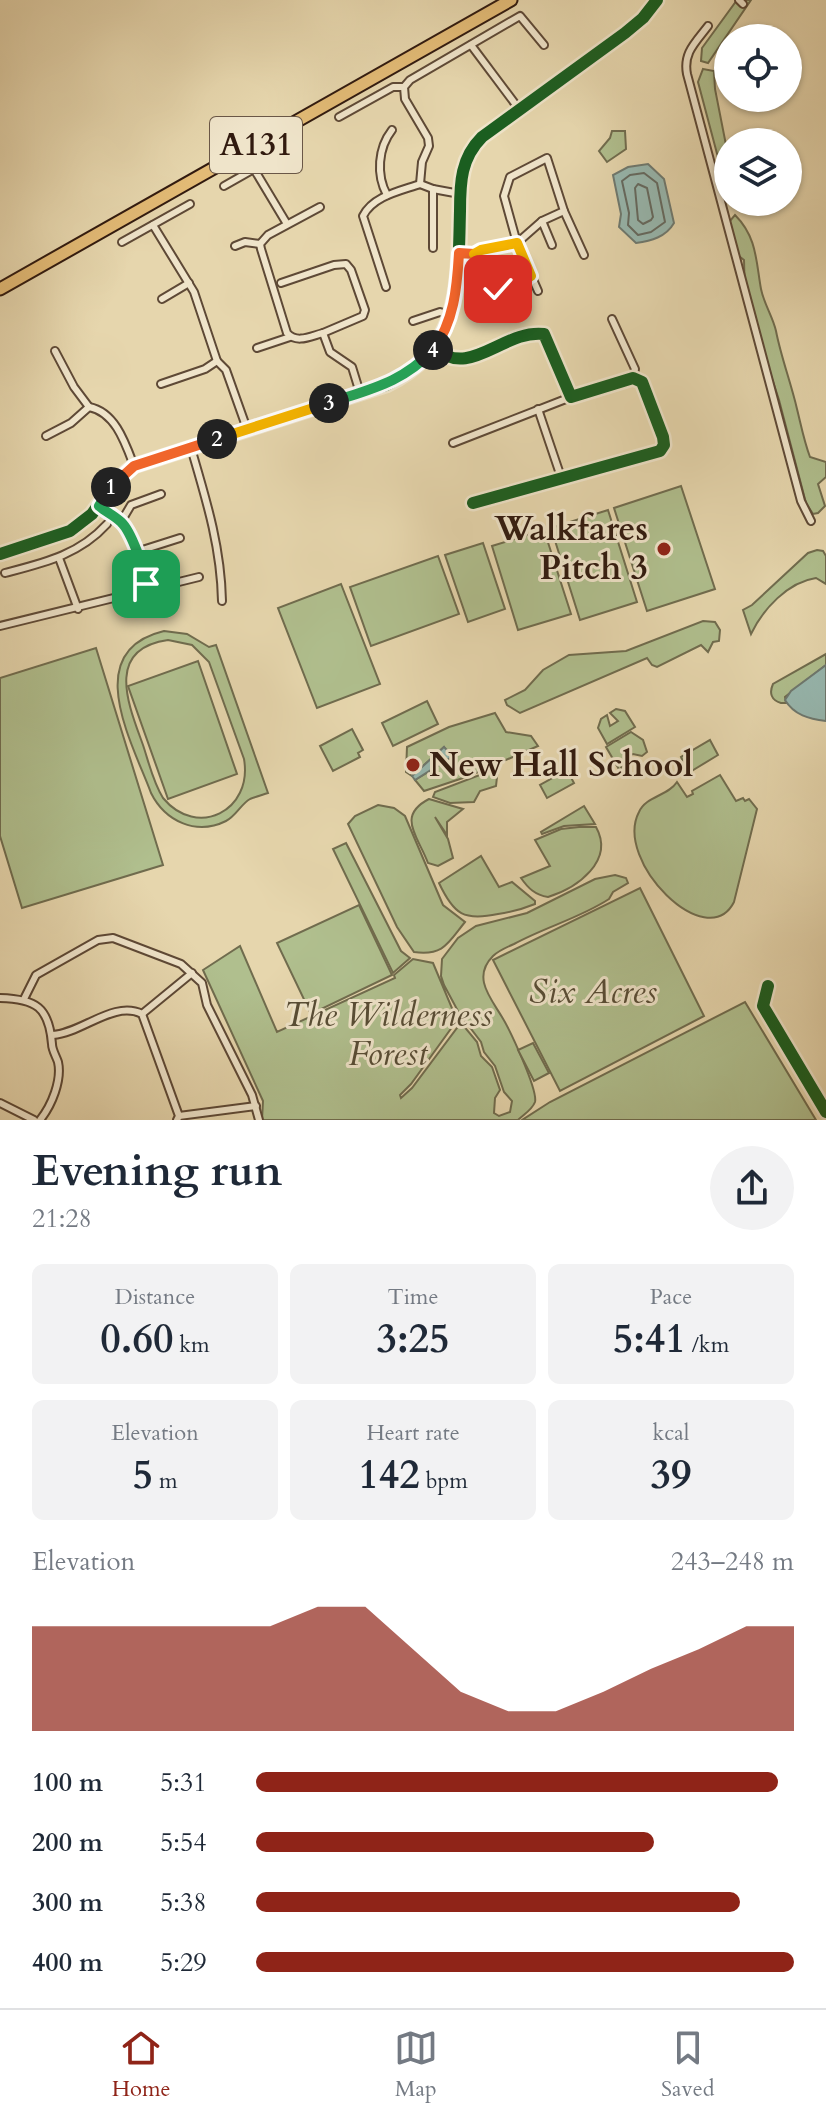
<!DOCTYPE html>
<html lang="en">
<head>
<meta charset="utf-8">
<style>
	:root { --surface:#fff; --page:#f2f2f3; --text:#1f2937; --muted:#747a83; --line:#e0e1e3; --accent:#8f2418 }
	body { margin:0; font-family:Cardo,serif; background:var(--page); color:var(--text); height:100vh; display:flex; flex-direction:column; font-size:30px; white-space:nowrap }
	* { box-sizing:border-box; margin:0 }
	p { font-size:26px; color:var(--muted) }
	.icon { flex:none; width:44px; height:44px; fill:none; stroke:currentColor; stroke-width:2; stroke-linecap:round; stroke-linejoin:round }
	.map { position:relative; height:1120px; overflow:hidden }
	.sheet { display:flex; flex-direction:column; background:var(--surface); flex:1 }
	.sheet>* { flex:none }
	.buttons { position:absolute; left:714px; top:24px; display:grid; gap:16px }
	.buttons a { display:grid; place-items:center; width:88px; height:88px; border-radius:50%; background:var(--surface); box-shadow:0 2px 6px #0004; font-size:40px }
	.pin { position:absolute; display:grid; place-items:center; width:68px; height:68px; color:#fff; margin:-34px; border-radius:16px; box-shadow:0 4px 12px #0006 }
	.km { position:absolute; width:40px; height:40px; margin:-20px; border-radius:50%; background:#222; color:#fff; font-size:22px; line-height:40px; text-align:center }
	.round { display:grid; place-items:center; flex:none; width:84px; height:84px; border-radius:42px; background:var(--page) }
	.headline { display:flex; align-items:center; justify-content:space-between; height:136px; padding:0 32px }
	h1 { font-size:44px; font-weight:700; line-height:60px }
	.figures { display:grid; grid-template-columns:repeat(3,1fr); gap:12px; height:136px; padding:8px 32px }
	.figures div { display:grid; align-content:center; border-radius:12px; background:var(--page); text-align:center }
	.figures b { font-size:40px; font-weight:700 }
	.figures small { font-size:22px; font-weight:400 }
	.figures p { font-size:22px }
	.chart { height:224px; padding:16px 32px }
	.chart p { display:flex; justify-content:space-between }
	.chart svg { width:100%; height:144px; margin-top:8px; fill:var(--accent); opacity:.7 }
	ul { padding:0 32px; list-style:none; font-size:26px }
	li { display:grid; grid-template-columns:128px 96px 1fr; align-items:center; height:60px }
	li i { height:20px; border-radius:10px; background:var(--accent) }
	.tabs { display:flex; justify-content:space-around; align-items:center; height:112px; border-top:2px solid var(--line); background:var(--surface); font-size:22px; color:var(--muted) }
	.tabs a { display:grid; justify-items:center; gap:4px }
	.tabs .current { color:var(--accent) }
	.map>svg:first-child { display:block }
	.green { fill:#b0bf8e; stroke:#706c4e; stroke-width:2; fill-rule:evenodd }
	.water { fill:#97b8b0; stroke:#6e7970; stroke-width:2 }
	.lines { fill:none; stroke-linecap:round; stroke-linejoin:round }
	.shore { stroke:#646960; stroke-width:2 }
	.street-casing { stroke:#5e4936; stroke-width:10 }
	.highway-casing { stroke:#311a0f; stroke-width:15 }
	.street { stroke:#efe4ca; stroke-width:6 }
	.highway { stroke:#e3bb76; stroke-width:11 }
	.cycleway-casing { stroke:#efe4ca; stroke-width:17 }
	.cycleway { stroke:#1b5e20; stroke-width:12 }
	.split-1-casing { stroke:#fff; stroke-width:16 }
	.split-2-casing { stroke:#fff; stroke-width:16 }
	.split-3-casing { stroke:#fff; stroke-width:16 }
	.split-4-casing { stroke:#fff; stroke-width:16 }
	.split-5-casing { stroke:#fff; stroke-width:16 }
	.split-6-casing { stroke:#fff; stroke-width:16 }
	.split-1 { stroke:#22a559; stroke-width:10 }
	.split-2 { stroke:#f0652b; stroke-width:10 }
	.split-3 { stroke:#f5b400; stroke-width:10 }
	.split-4 { stroke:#22a559; stroke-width:10 }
	.split-5 { stroke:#f0652b; stroke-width:10 }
	.split-6 { stroke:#f5b400; stroke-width:10 }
	.poi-dot { fill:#8f2418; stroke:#efe4ca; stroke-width:3 }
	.labels { text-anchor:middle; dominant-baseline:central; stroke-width:6; stroke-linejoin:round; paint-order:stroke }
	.shield { fill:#efe4ca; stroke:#6a5747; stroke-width:2 }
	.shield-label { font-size:32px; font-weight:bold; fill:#311a0f }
	.poi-label { font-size:34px; font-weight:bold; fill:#311a0f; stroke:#efe4ca; text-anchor:end }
	.park-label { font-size:34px; font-style:italic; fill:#574c35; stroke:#efe4ca }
</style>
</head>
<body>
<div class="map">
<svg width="826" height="1120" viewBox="0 0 826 1120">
	<rect width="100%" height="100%" fill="#e6d6ad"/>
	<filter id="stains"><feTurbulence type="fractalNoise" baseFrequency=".0025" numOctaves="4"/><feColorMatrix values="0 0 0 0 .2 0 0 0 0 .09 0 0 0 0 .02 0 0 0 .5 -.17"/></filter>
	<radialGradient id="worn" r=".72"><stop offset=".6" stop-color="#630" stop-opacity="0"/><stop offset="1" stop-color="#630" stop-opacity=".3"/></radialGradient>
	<g class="green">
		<path d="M737 0H751L708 63 701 61 702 48Z"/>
		<path d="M703 69 714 71 715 89 728 155V195L698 82Z"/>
		<path d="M612 131H625L626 149 607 162 599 151 610 138Z"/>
		<path d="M735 215C757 237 756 261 761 289 764 304 773 317 776 331 781 357 791 383 797 409 801 425 804 441 810 457L826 462V477L818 484 825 506 818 513 813 514 806 503 779 400 745 296 744 260 735 253 729 222Z"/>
		<path d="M681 486 715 589 647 611 614 508Z"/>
		<path d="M608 510 637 602 580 620 551 528Z"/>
		<path d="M544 530 571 614 518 630 492 546Z"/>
		<path d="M483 543 505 609 468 622 445 555Z"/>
		<path d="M817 550 823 551 826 556V584L816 578C788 582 763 609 751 634L743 610 752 605 808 553Z"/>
		<path d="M438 556 459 614 371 646 350 587Z"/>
		<path d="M341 584 380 684 317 708 278 608Z"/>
		<path d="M703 621 715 622 720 630 719 641 713 642 708 652 701 645 657 667 652 665 647 658 520 713 507 705 505 700 525 690 543 670 569 655 626 651Z"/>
		<path d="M164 631 187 634 209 647 216 645 268 793C262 795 255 797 250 799 241 804 236 816 226 821 196 836 165 821 151 793 132 742 80 651 164 631ZM168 640 192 645 209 662 244 759C253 811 197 839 163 798 153 782 149 763 143 745 129 706 104 649 168 640Z"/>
		<path d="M96 648 163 865 22 908 0 836V678Z"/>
		<path d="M826 654V665L785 697 786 703H781C771 700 769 693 773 684Z"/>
		<path d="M198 661 237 774 168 799 128 686Z"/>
		<path d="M427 701 438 724 393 746 382 723Z"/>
		<path d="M616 709 625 711 635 727 607 744 598 728 601 719 607 715 610 726 618 721 610 713Z"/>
		<path d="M495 713 506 732 531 736 538 746 469 776 424 791 415 780 451 758 444 747 412 776 406 772 407 747 449 727Z"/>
		<path d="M352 729 363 750 358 753 360 757 333 771 320 746Z"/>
		<path d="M631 732 643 740 647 752 642 756 633 754 624 759 620 771 606 747Z"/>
		<path d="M710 740 718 755 690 772 687 771 681 757Z"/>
		<path d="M498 768 496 786 480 791 474 802 450 803 433 797 435 792Z"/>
		<path d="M567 770 574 783 547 798 540 785Z"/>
		<path d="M720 775 736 801 743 798 745 801 749 799 757 809 734 902C707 955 613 861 639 812 646 796 668 796 677 782L687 797 693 794 692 791Z"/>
		<path d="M429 799 463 809 447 822V835L435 817 448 839 453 858 438 866 428 863C418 836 396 816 429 799Z"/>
		<path d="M378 805 394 808 405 816 443 905 465 922C448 943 444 956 414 952L397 927 348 824 355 816Z"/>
		<path d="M584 806 595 824 564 826 542 834 541 832Z"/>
		<path d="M579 827H596C615 861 577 888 548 897 535 895 528 888 521 878L550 866 535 840 561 829Z"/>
		<path d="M346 843 401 951 410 958 393 973 333 849Z"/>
		<path d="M481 856 499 887 512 882 535 901V904C523 909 511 912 498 914 464 921 454 915 439 883Z"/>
		<path d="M615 875 626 878 628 883 613 892 609 899C580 918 545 927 514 944 507 947 498 951 493 956 472 977 490 997 502 1017 510 1030 538 1090 535 1102 532 1110 523 1115 518 1120H262L263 1101 203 970 240 946 277 1032 395 978 394 975 413 959 433 963 454 1013 455 1023 411 1084 400 1095 401 1098 412 1088 460 1024 463 1025 477 1042 481 1056 492 1067 500 1090 495 1098 494 1113 499 1116 510 1112 512 1101 504 1092 495 1066 484 1052 481 1042 459 1013 444 985 441 976 442 959 458 938 476 926 527 913 595 879Z"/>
		<path d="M640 888 704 1016 560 1091 493 960Z"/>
		<path d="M359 905 392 975 311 1014 277 943Z"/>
		<path d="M745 1002 816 1120H522L550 1102Z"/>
		<path d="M533 1043 549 1073 534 1081 518 1050Z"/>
	</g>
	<g class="water">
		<path d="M648 164 664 179 674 223C666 237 651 241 636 243L619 227 621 214 613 175 628 167Z"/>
		<path d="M826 665V721C809 719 794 715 785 700L791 691Z"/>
		<path d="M444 747 453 756 415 780 412 776Z"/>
	</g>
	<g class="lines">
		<g class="shore">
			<path d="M644 173 657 183 665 222 651 232 638 235 628 225 629 213 622 181 630 175Z"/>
			<path d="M638 184 647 188 653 217 651 220 643 224 638 220 635 188Z"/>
		</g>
		<defs>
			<g id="street">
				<path d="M739 0 743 4"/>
				<path d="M708 26C695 43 683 53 687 74L801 501 811 521"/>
				<path d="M471 45 519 109"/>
				<path d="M339 117 393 87H404"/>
				<path d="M547 158 564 211 542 221 517 243 504 196 510 177Z"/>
				<path d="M254 169 287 224"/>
				<path d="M420 184 422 162 429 146 428 138 405 99 404 87 410 80 520 16 544 45"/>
				<path d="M420 184 433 189 460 194"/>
				<path d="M224 186 298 144"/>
				<path d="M387 195C376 175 378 148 392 130"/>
				<path d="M320 207 268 235 260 244 261 249 287 333C297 344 311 336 323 333L330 352 352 367 360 393"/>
				<path d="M564 211 584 255"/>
				<path d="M542 221 552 245"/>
				<path d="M153 225 194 292 217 361 226 370 247 429"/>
				<path d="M122 242 190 204"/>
				<path d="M235 246 245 242 260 244"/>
				<path d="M433 248V189"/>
				<path d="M459 253 474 254 517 243 538 291"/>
				<path d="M281 283 334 265 346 264 351 270 365 310 363 316 323 333"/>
				<path d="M386 287 363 216C373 196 400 191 420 184"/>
				<path d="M498 289 531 276"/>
				<path d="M162 299 189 283"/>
				<path d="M612 319 635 369 633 378"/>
				<path d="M413 321 440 312 450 315"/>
				<path d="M257 348 290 337"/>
				<path d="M435 348C469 380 504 329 544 334L571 397 633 378 642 382 663 437 664 445 660 451 473 503"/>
				<path d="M55 351 74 387 89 407"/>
				<path d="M161 384 205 369 217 361"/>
				<path d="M538 409 562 480"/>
				<path d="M46 436 71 423 89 407C115 412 125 442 134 466"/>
				<path d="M453 443 571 397"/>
				<path d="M191 448C206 499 221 547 222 601"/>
				<path d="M99 506C106 512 114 516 121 522 133 532 147 575 145 590"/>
				<path d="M121 522 131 505 161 494"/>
				<path d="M136 552 180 538"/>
				<path d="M0 554 70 531 92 514 116 480 134 466 386 385C462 349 458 285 460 211 460 182 461 158 482 137L625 33 643 18 657 0"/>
				<path d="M59 558 78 609"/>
				<path d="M5 573C43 563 79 555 107 524"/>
				<path d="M0 626 199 577"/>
				<path d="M0 998C36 999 49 1007 52 1044 52 1050 56 1056 58 1062 62 1080 52 1105 40 1120"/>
				<path d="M24 999 36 975 98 940 113 938 181 964 202 983 207 1005 252 1095 259 1120"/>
				<path d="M142 1014 192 973"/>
				<path d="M53 1035C82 1033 114 1000 142 1014L179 1116 177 1120"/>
				<path d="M0 1103 34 1120"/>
				<path d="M179 1116 256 1106"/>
			</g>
			<path id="highway" d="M0 289 511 0"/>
		</defs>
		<use href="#street" class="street-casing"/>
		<use href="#highway" class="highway-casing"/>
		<use href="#street" class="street"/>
		<use href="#highway" class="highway"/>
		<defs>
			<g id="cycleway">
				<path d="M435 348C469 380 504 329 544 334L571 397 633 378 642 382 663 437 664 445 660 451 473 503"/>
				<path d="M0 554 70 531 92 514 116 480 134 466 386 385C462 349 458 285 460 211 460 182 461 158 482 137L625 33 643 18 657 0"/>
				<path d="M768 986 763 1006 826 1112"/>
			</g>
		</defs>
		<use href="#cycleway" class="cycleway-casing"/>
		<use href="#cycleway" class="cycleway"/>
	</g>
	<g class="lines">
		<defs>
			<path id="split-1" d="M111 487 99 506C106 512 115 516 121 522 131 531 145 570 146 584"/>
			<path id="split-2" d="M111 487 134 466 217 439"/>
			<path id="split-3" d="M217 439 329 403"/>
			<path id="split-4" d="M329 403C370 389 402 383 433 350"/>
			<path id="split-5" d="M433 350C454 322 457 288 459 253L474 254"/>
			<path id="split-6" d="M474 254 481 250 517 243 531 276 498 289"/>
		</defs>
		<use href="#split-1" class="split-1-casing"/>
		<use href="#split-2" class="split-2-casing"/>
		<use href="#split-3" class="split-3-casing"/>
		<use href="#split-4" class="split-4-casing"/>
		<use href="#split-5" class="split-5-casing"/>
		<use href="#split-6" class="split-6-casing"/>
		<use href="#split-1" class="split-1"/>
		<use href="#split-2" class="split-2"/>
		<use href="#split-3" class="split-3"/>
		<use href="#split-4" class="split-4"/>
		<use href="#split-5" class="split-5"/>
		<use href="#split-6" class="split-6"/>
	</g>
	<g class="poi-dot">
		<circle cx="664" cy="549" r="8"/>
		<circle cx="413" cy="765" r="8"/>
	</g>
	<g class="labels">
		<rect class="shield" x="210" y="117" width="92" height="56" rx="6"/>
		<g class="shield-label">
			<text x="256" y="145">A131</text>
		</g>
		<g class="poi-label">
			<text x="648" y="529">Walkfares<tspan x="648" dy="39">Pitch 3</tspan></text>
			<text x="429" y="765" text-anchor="start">New Hall School</text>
		</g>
		<g class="park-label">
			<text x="593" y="992">Six Acres</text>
			<text x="388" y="1015">The Wilderness<tspan x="388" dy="39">Forest</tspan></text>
		</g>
	</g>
	<rect width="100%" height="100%" filter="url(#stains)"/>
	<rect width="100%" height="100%" fill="url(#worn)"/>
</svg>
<div class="buttons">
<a><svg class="icon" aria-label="locate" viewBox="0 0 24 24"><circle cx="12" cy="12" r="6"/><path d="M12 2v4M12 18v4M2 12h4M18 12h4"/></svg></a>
<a><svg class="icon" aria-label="layers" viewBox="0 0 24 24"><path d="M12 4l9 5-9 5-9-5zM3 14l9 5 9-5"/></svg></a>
</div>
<div class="pin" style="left:146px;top:584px;background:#1e9e55"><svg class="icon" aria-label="arrive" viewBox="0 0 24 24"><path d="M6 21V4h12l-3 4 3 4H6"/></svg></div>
<div class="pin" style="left:498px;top:289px;background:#d93025"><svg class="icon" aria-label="check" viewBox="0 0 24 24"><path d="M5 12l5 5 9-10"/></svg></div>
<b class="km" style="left:111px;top:487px">1</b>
<b class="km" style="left:217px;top:439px">2</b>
<b class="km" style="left:329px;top:403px">3</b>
<b class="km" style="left:433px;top:350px">4</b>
</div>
<section class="sheet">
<div class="headline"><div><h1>Evening run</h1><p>21:28</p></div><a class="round"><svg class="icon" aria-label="share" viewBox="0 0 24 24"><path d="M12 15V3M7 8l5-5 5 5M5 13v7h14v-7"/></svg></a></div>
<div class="figures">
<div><p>Distance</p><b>0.60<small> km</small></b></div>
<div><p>Time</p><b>3:25</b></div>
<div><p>Pace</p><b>5:41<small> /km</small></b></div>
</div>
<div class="figures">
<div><p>Elevation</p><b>5<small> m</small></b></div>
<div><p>Heart rate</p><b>142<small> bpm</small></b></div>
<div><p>kcal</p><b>39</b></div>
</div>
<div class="chart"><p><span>Elevation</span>243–248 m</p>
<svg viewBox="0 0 160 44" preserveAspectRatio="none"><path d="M0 44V12L10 12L20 12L30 12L40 12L50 12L60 6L70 6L80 19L90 32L100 38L110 38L120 32L130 25L140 19L150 12L160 12V44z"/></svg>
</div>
<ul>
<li><b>100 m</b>5:31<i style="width:97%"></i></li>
<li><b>200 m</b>5:54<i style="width:74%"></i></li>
<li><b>300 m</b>5:38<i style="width:90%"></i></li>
<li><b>400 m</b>5:29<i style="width:100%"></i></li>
</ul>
</section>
<nav class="tabs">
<a class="current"><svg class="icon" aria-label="home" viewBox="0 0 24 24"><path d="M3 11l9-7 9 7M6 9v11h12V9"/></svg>Home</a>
<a><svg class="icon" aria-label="map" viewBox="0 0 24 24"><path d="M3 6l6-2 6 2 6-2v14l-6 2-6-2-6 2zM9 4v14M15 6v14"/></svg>Map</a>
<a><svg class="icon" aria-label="saved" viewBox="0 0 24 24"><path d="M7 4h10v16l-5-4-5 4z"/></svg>Saved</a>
</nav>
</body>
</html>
